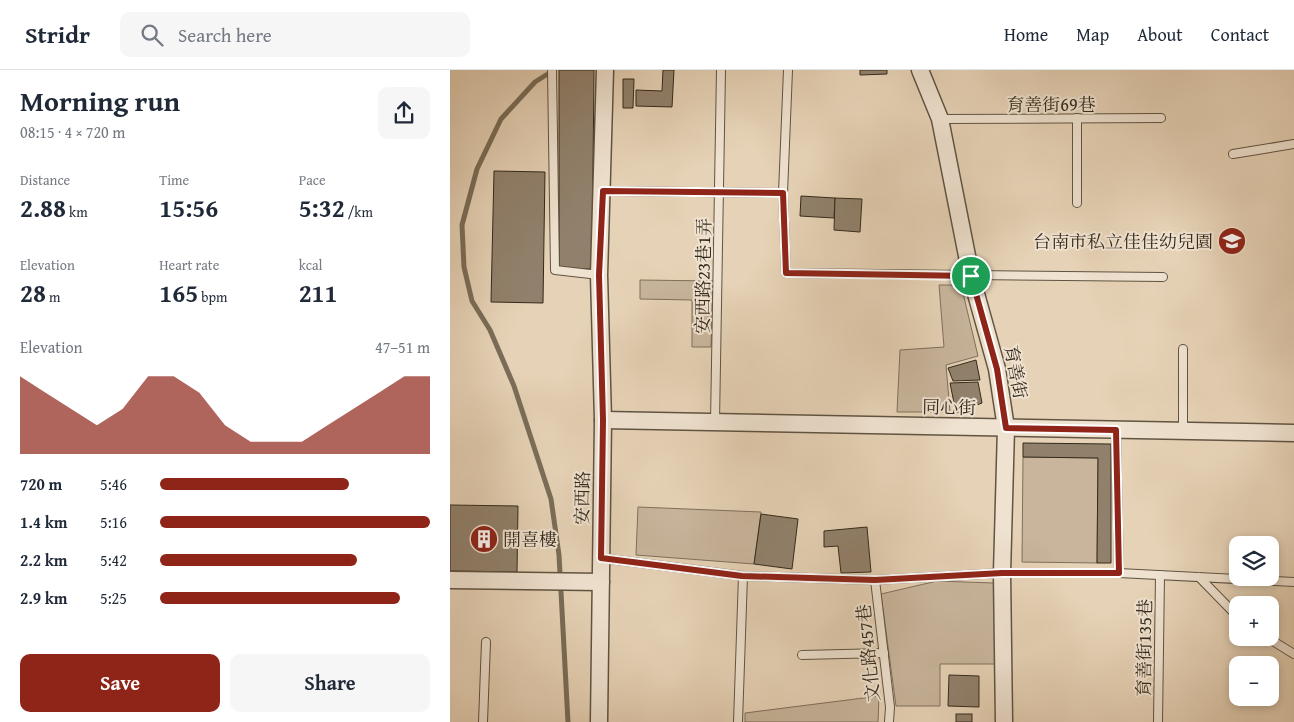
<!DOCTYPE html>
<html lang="en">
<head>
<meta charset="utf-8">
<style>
	:root { --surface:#fff; --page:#f6f6f7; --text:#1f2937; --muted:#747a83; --line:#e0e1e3; --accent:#8f2418 }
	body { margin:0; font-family:"Gentium Book Plus","Noto Serif TC",serif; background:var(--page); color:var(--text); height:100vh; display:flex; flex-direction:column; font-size:19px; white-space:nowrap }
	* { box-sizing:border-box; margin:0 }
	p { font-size:16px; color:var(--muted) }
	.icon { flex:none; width:28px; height:28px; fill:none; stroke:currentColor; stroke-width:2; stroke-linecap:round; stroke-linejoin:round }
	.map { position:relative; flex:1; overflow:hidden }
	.side { display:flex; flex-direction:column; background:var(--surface); width:450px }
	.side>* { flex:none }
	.buttons { position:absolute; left:779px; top:466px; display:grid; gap:10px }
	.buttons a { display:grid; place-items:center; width:50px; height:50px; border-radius:10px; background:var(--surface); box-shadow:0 2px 8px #0003; font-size:25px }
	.pin { position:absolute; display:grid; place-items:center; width:42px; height:42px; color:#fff; margin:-21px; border:2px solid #fff; border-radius:50%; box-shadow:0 1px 5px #0007 }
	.round { display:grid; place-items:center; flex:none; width:52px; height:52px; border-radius:10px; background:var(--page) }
	.summary { display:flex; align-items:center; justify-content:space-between; height:85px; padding:0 20px }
	h1 { font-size:28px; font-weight:700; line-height:38px }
	.metrics { display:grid; grid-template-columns:repeat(3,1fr); gap:8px; height:85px; padding:5px 20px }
	.metrics div { display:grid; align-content:center }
	.metrics b { font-size:25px; font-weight:700 }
	.metrics small { font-size:14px; font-weight:400 }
	.metrics p { font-size:14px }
	.chart { height:140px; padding:10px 20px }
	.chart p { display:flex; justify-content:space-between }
	.chart svg { width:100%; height:90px; margin-top:5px; fill:var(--accent); opacity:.7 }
	.cta { display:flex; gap:10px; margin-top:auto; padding:10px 20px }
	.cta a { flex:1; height:58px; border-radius:10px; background:var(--accent); color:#fff; font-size:20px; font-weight:700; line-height:58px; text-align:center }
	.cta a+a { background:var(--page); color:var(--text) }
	ul { padding:0 20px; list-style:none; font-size:16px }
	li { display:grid; grid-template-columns:80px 60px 1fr; align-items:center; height:38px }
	li i { height:12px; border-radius:6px; background:var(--accent) }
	header { display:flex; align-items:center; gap:30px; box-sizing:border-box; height:70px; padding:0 25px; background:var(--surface); border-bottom:1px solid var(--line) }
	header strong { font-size:24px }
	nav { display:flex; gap:28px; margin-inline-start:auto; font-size:18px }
	.search { width:350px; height:45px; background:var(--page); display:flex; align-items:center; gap:12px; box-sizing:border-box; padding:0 18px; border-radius:10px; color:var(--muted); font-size:19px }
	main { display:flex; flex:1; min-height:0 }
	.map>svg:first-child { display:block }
	.green { fill:#c8b59c; stroke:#7e705c }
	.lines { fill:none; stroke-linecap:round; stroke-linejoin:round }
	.stream { stroke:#7a6d58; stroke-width:5 }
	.building { fill:#91816c; stroke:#342a1b }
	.service-casing { stroke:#605442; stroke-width:10 }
	.minor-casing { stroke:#605442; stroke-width:19 }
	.service { stroke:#efe2d0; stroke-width:8 }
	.minor { stroke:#efe2d0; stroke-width:16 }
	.route-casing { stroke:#fff; stroke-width:10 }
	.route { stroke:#8f2418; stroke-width:6 }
	.labels { text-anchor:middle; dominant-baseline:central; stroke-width:4; stroke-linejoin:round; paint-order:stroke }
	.street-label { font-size:18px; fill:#342a1b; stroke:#efe2d0 }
	.poi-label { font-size:18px; fill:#342a1b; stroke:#efe2d0; text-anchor:end }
</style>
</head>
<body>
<header>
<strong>Stridr</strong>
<div class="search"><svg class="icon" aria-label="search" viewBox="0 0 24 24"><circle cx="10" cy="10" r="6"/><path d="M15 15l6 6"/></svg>Search here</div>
<nav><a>Home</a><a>Map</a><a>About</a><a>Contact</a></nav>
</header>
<main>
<section class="side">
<div class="summary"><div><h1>Morning run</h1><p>08:15 · 4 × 720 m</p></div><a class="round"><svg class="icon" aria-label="share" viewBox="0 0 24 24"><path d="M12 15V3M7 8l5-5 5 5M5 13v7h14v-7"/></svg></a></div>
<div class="metrics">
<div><p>Distance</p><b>2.88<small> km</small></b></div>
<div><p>Time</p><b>15:56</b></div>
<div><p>Pace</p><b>5:32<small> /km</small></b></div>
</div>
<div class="metrics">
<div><p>Elevation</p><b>28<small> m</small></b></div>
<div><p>Heart rate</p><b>165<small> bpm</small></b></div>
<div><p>kcal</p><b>211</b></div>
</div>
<div class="chart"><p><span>Elevation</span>47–51 m</p>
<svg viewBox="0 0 160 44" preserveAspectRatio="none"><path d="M0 44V6L10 14L20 22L30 30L40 22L50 6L60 6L70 14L80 30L90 38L100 38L110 38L120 30L130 22L140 14L150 6L160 6V44z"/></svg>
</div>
<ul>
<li><b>720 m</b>5:46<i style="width:70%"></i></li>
<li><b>1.4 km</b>5:16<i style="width:100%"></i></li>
<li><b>2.2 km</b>5:42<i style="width:73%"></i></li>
<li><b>2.9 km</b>5:25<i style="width:89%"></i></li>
</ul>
<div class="cta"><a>Save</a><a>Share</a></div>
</section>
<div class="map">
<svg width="844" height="652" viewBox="0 0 844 652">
	<rect width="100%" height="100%" fill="#e6d2b6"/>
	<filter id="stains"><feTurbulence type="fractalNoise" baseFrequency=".004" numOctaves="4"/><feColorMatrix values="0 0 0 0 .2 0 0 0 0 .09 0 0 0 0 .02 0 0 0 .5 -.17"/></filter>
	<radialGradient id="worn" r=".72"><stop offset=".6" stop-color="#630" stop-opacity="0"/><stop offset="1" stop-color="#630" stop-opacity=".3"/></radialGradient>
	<g class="green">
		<path d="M190 210 263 211 261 277H242V230L190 229Z"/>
		<path d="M489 215H505L512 219 528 286 496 295 500 342H447L450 280 494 277Z"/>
		<path d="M573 387 648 388 647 493 572 492Z"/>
		<path d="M188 437 311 442 304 494 186 485Z"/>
		<path d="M487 511 544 513 545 594H490V636H446L431 524Z"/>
		<path d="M429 626 428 652H295V643Z"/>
	</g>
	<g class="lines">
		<path class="stream" d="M96 5 85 12 51 49 27 99 12 155 14 197 22 231 40 260 64 316 101 429 109 485 118 652"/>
	</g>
	<g class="building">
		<path d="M109 0H144L142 199H109Z"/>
		<path d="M213 0H224L222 37 186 36V20L212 21Z"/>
		<path d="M410 0H437V4L410 5Z"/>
		<path d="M173 9H184L183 38H173Z"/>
		<path d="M44 101 95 102 93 233 41 232Z"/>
		<path d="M351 126 385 128 384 148 350 146Z"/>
		<path d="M385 128 412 129 410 162 384 160Z"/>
		<path d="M526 290 530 310 503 311 498 298Z"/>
		<path d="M528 312 532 333 506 343 500 313Z"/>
		<path d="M573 373 661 374V493H647L648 388 573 387Z"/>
		<path d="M0 435 68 436 67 502 0 501Z"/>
		<path d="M311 444 348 449 342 499 304 494Z"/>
		<path d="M417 457 421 502 391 503 388 476 374 477V461Z"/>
		<path d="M499 605 529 606V637L498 636Z"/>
		<rect x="506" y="644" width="16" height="8"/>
	</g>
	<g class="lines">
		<defs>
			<g id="service">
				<path d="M102 0 105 200 149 205"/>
				<path d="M338 0 333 123 336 203 713 207"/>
				<path d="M627 48V133"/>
				<path d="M490 49 711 48"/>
				<path d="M783 84 844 74"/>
				<path d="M153 121 333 123"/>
				<path d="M733 279V361"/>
				<path d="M265 352 271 0"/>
				<path d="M666 360 669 503"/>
				<path d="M151 488 293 506 425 510 552 503H669L844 512"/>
				<path d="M749 507 788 547"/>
				<path d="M425 510 440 637 439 652"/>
				<path d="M818 568 844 584"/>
				<path d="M352 585 434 583"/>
				<path d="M33 652 36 572"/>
				<path d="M288 652 293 506"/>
				<path d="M708 652 710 505"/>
			</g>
			<g id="minor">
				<path d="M470 0 490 49 521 206 547 299 556 358 552 503 554 652"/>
				<path d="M153 350 844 363"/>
				<path d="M0 510 151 512"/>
				<path d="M149 652 153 350 149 205 155 0"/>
			</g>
		</defs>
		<use href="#service" class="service-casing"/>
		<use href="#minor" class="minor-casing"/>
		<use href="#service" class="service"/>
		<use href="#minor" class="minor"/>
	</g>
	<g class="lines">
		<defs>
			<path id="route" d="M153 121 333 123 336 203 521 206 547 299 556 358 666 360 669 503H552L425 510 292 506 151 488 153 350 149 205Z"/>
		</defs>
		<use href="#route" class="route-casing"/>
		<use href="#route" class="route"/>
	</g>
	<defs>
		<symbol id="school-disc" viewBox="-11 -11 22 22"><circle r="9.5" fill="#8f2418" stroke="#efe2d0"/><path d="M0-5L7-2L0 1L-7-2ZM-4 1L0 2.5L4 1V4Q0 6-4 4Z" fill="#fff"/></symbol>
		<symbol id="building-disc" viewBox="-11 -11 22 22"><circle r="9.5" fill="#8f2418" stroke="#efe2d0"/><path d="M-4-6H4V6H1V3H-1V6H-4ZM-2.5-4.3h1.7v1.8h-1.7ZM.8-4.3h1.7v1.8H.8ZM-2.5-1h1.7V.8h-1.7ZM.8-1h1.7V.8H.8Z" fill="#fff"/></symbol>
	</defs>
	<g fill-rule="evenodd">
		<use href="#school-disc" x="766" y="155" width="32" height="32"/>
		<use href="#building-disc" x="18" y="453" width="32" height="32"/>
	</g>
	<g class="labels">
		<g class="street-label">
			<text x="601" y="34">育善街69巷</text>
			<text transform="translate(253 206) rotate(-89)">安西路23巷1弄</text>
			<text transform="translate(566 302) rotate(79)">育善街</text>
			<text transform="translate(499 337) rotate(1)">同心街</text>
			<text transform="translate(132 428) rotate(-89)">安西路</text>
			<text transform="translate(694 578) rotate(-89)">育善街135巷</text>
			<text transform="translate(418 583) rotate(-96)">文化路457巷</text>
		</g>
		<g class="poi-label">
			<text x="763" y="171">台南市私立佳佳幼兒園</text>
			<text x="53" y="469" text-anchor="start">開喜樓</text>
		</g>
	</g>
	<rect width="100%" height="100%" filter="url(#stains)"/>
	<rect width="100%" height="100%" fill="url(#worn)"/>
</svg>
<div class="buttons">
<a><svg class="icon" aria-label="layers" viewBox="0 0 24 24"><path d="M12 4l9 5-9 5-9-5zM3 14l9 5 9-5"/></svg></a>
<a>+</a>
<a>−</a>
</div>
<div class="pin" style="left:521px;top:206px;background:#1e9e55"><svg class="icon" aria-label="arrive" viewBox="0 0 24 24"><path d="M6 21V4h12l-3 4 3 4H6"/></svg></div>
</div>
</main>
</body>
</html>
